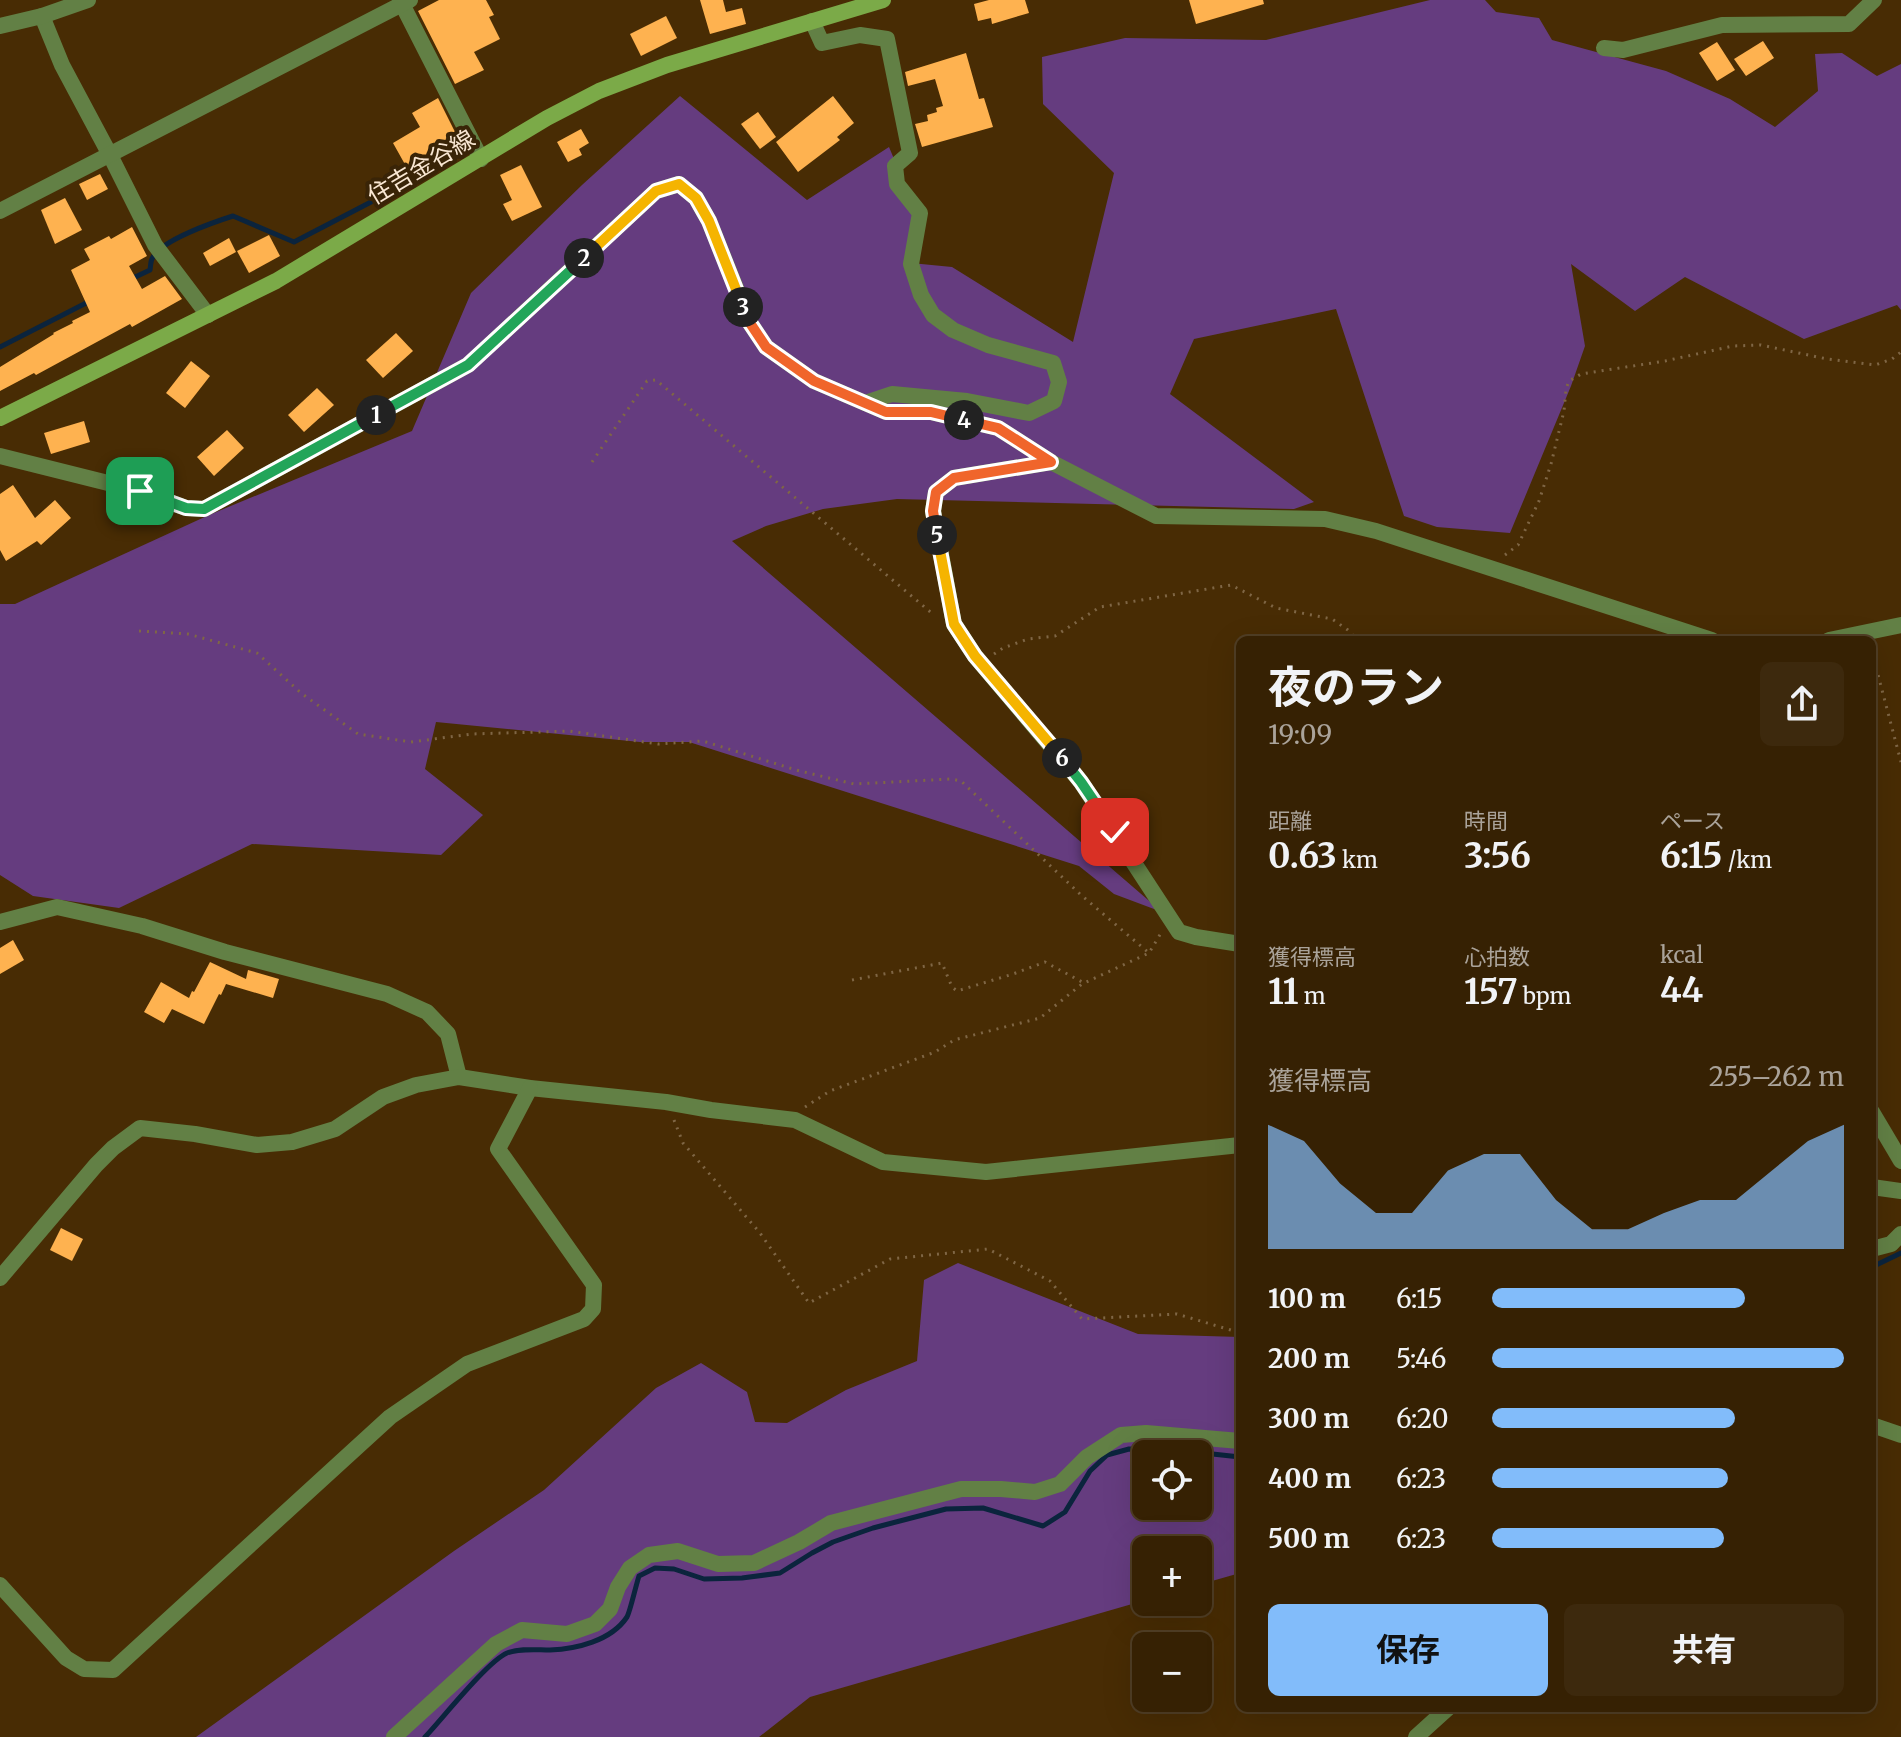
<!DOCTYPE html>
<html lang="ja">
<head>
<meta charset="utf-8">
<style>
	:root { --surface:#362103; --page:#3d290d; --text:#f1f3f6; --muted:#aaa39a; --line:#503e25; --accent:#82bcfa }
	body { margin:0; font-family:Merriweather,"Noto Sans JP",serif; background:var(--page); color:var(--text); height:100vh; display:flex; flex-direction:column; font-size:30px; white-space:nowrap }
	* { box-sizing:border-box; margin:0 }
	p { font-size:26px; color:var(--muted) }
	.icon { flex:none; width:44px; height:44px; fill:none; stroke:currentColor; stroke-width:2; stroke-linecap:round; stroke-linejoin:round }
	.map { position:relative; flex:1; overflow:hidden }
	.sheet { position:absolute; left:1236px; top:636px; width:640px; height:1076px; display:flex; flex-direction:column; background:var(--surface); border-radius:12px; box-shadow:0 8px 32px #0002,0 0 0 2px var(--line) }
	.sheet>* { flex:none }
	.buttons { position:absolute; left:1132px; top:1440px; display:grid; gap:16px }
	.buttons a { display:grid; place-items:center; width:80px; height:80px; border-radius:12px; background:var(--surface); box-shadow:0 8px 32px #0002,0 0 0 2px var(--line); font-size:40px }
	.pin { position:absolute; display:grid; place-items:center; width:68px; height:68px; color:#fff; margin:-34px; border-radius:16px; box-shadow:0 4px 12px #0006 }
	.km { position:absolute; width:40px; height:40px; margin:-20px; border-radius:50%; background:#222; color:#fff; font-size:22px; line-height:40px; text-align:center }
	.round { display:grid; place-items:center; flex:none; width:84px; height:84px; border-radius:12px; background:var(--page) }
	.summary { display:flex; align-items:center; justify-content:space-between; height:136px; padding:0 32px }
	h1 { font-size:44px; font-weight:700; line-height:60px }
	.stats { display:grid; grid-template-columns:repeat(3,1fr); gap:12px; height:136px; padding:8px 32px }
	.stats div { display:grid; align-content:center }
	.stats b { font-size:34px; font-weight:700 }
	.stats small { font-size:22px; font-weight:400 }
	.stats p { font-size:22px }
	.chart { height:224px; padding:16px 32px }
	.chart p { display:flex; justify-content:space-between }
	.chart svg { width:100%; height:144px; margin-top:8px; fill:var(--accent); opacity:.7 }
	.cta { display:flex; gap:16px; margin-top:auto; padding:16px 32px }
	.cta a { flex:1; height:92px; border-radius:12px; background:var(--accent); color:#111; font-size:32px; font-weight:700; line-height:92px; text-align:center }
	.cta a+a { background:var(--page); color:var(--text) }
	ul { padding:0 32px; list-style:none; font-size:26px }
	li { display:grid; grid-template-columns:128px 96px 1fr; align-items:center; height:60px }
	li i { height:20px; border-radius:10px; background:var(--accent) }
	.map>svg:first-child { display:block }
	.green { fill:#653c7f; fill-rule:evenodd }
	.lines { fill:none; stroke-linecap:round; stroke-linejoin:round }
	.stream { stroke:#0b243d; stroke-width:5 }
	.building { fill:#feb250 }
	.path { stroke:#7f6645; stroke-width:3; stroke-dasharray:2 6; stroke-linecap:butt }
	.minor { stroke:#628045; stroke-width:16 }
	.secondary { stroke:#7baa48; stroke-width:16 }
	.split-1-casing { stroke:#fff; stroke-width:16 }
	.split-2-casing { stroke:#fff; stroke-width:16 }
	.split-3-casing { stroke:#fff; stroke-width:16 }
	.split-4-casing { stroke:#fff; stroke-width:16 }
	.split-5-casing { stroke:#fff; stroke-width:16 }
	.split-6-casing { stroke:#fff; stroke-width:16 }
	.split-7-casing { stroke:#fff; stroke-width:16 }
	.split-1 { stroke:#22a559; stroke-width:10 }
	.split-2 { stroke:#22a559; stroke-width:10 }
	.split-3 { stroke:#f5b400; stroke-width:10 }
	.split-4 { stroke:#f0652b; stroke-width:10 }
	.split-5 { stroke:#f0652b; stroke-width:10 }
	.split-6 { stroke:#f5b400; stroke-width:10 }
	.split-7 { stroke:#22a559; stroke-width:10 }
	.labels { text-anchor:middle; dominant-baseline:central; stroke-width:8; stroke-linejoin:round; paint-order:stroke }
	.street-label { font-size:24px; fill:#f9e7d3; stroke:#392407 }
</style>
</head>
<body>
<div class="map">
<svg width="1901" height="1737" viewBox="0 0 1901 1737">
	<rect width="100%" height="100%" fill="#482c04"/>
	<g class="green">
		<path d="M1430 0H1485L1496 12 1539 18 1552 40 1666 71 1730 99 1775 127 1818 91 1815 54 1842 53 1877 76 1901 64V310L1897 305 1804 339 1685 277 1635 311 1571 264 1585 346 1571 386 1510 533 1437 527 1404 516 1336 309 1194 339 1170 394 1314 502 1294 509 897 499 823 509 766 526 732 541 1162 912 1114 894 1079 866 689 742H640L436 722 425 769 483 815 441 855 252 844 119 908 33 896 0 875V604H15L209 515 412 431 471 293 582 185 680 96 807 200 889 147 913 204 911 263 952 267 1073 342 1114 173 1043 104 1042 57 1125 38 1266 40Z"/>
		<path d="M958 1263 1138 1334 1240 1337V1573L1198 1585V1550H1146V1600L810 1697 759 1737H196L454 1551 544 1490 656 1388 701 1363 747 1392 755 1422 787 1423 846 1390 917 1361 924 1280ZM1146 1454H1198V1506H1146Z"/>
	</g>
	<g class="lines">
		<g class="stream">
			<path d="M131 279 150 270C151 265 150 261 153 257 162 240 214 222 233 216L294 242 371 202"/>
			<path d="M0 347 90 301"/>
			<path d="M1872 1267 1901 1253"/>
			<path d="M425 1737C442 1719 488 1661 507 1653 520 1648 536 1650 550 1650 576 1649 611 1641 627 1617 630 1612 636 1585 639 1576L655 1568 674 1569 704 1579 742 1578 780 1573 812 1553 833 1542 873 1528 946 1509 983 1508 1043 1526 1065 1512 1090 1471 1107 1455 1129 1449 1185 1451 1240 1457"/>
		</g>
	</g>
	<g class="building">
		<path d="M439 0H486L494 15 489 17 500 39 474 52 484 70 455 84 418 11Z"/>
		<path d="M700 0H723L726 12 742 8 746 24 710 34Z"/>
		<path d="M989 0H1025L1029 13 992 24 991 18 978 21 974 4Z"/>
		<path d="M1189 0H1263L1264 4 1196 24Z"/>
		<path d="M666 16 677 38 641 56 630 34Z"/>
		<path d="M1763 41 1774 58 1746 76 1734 59Z"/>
		<path d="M1717 42 1735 70 1717 81 1699 53Z"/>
		<path d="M966 53 979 99 984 98 993 127 922 147 915 124 928 121 927 115 937 112 936 108 943 106 935 79 908 86 905 72Z"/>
		<path d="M833 96 854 123 837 137 840 140 798 172 776 142Z"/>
		<path d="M438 98 458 138 444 146 446 149 428 160 427 157 407 168 393 143 420 127 412 113Z"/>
		<path d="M758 112 776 137 760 149 741 124Z"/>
		<path d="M581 129 589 143 579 149 582 155 568 162 557 142Z"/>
		<path d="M521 165 542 207 512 221 503 204 512 200 500 175Z"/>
		<path d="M100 174 108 189 87 200 79 184Z"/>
		<path d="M65 198 82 230 55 244 41 210Z"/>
		<path d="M132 227 147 256 129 266 142 289 165 276 182 299 132 327 130 324 36 375 34 373 0 391V367L54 334 53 333 73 323 72 321 90 312 71 270 90 260 84 249 109 236 111 239Z"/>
		<path d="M269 235 280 256 249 273 237 251Z"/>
		<path d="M229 238 236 252 210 266 203 253Z"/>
		<path d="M396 333 413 351 383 378 366 360Z"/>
		<path d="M191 361 210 376 185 408 166 393Z"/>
		<path d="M317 388 334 405 304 432 288 415Z"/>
		<path d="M84 421 90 442 51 454 44 433Z"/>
		<path d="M227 430 244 448 214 476 197 457Z"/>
		<path d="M13 485 35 518 55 500 71 518 41 545 37 541 6 561 0 550V494Z"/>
		<path d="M13 940 24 960 0 974V948Z"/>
		<path d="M210 962 246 979 248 970 279 979 273 998 226 984 221 995 219 994 204 1024 172 1009 164 1023 144 1012 161 982 189 998 192 991 194 992Z"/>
		<path d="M61 1228 83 1239 72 1261 50 1250Z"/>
	</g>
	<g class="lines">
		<g class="path">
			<path d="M592 462 647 381 656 380 934 615"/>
			<path d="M1505 555 1518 545 1539 501 1551 464 1564 411 1566 389 1569 381 1581 374 1665 361 1733 346 1761 345 1827 359 1875 365 1892 359 1901 352"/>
			<path d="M139 631 188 634 257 653 301 693 358 734 411 742 472 734 569 731 658 744 703 741 796 770 854 784 951 779 961 781 1081 895 1149 953"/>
			<path d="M1872 652 1901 762"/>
			<path d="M994 654 1003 648 1028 639 1055 636 1100 607 1231 585 1276 608 1332 619 1348 630 1357 640"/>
			<path d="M852 980 942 963 952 987 957 991 1013 974 1045 962 1084 983"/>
			<path d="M805 1107 830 1091 935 1052 954 1040 1040 1018 1082 984 1149 953 1161 933"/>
			<path d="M674 1120 683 1143 760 1233 809 1303 890 1259 988 1249 1050 1281 1082 1319 1177 1314 1234 1331 1240 1330"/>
		</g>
		<g class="minor">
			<path d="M400 0 481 159"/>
			<path d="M42 16 62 65 110 155 155 245 208 315"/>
			<path d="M812 21 822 43 860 35 887 39 910 153 895 166 897 184 920 213 911 264 921 295 933 315 953 330 988 345 1053 363 1059 382 1054 401 1029 413 967 401 892 394 865 403"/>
			<path d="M0 26 42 16 88 0"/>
			<path d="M1604 48 1623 50 1722 25 1849 24 1874 0"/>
			<path d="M0 211 410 0"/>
			<path d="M0 456 140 491 186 508 204 509 468 365 656 191 679 184 696 198 709 221 750 323 766 347 814 381 886 412H931L998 428 1051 462 1156 516 1325 519 1376 531 1712 640"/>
			<path d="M1051 462 954 478 936 492 933 511 954 624 975 656 1081 782 1179 932 1196 937 1240 944"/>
			<path d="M1829 640 1901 625"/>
			<path d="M0 922 57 907 142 926 225 952 387 994 427 1012 448 1034 459 1077"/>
			<path d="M1872 1112 1901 1161"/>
			<path d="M1872 1187 1901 1191"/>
			<path d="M1872 1249 1891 1244 1901 1234"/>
			<path d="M0 1278 96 1165 113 1148 140 1128 195 1134 257 1145 292 1142 335 1129 383 1097 416 1085 459 1077 530 1088 666 1102 711 1110 795 1120 883 1162 986 1172 1240 1145"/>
			<path d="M1872 1425 1901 1435"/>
			<path d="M0 1585 66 1658 84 1669 113 1670 390 1417 467 1364 584 1319 593 1309 594 1285 498 1149 530 1088"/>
			<path d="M394 1737 496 1644 522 1630 567 1634 595 1624 610 1609 618 1587 630 1568 649 1555 678 1551 718 1564 754 1563 799 1542 831 1523 961 1489H1001L1035 1492 1060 1484 1087 1457 1121 1435 1146 1433 1240 1441"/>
			<path d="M1416 1737 1448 1708"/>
		</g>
		<path class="secondary" d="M0 418 276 281 547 118 599 91 667 65 883 0"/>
	</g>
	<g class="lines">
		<defs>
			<path id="split-1" d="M140 491 186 508 204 509 376 415"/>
			<path id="split-2" d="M376 415 468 365 584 258"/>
			<path id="split-3" d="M584 258 656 191 679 184 696 198 709 221 743 307"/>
			<path id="split-4" d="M743 307 750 323 766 347 814 381 886 412H931L964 420"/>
			<path id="split-5" d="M937 535 933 511 936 492 954 478 1051 462 998 428 964 420"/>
			<path id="split-6" d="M937 535 954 624 975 656 1062 758"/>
			<path id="split-7" d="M1062 758 1081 782 1115 832"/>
		</defs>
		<use href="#split-1" class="split-1-casing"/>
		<use href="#split-2" class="split-2-casing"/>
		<use href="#split-3" class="split-3-casing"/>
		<use href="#split-4" class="split-4-casing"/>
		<use href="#split-5" class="split-5-casing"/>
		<use href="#split-6" class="split-6-casing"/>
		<use href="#split-7" class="split-7-casing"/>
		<use href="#split-1" class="split-1"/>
		<use href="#split-2" class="split-2"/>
		<use href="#split-3" class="split-3"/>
		<use href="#split-4" class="split-4"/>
		<use href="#split-5" class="split-5"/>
		<use href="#split-6" class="split-6"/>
		<use href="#split-7" class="split-7"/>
	</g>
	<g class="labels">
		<g class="street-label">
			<text transform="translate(421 167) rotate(-31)">住吉金谷線</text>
		</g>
	</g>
</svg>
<div class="buttons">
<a><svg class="icon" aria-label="locate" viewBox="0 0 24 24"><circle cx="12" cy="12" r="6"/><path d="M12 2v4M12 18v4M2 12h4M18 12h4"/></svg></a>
<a>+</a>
<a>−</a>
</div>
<div class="pin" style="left:140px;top:491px;background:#1e9e55"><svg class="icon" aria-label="arrive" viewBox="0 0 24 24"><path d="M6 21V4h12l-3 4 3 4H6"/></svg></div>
<div class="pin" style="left:1115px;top:832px;background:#d93025"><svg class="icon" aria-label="check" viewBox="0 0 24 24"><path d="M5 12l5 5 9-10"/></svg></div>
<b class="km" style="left:376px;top:415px">1</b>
<b class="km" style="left:584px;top:258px">2</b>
<b class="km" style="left:743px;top:307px">3</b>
<b class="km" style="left:964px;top:420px">4</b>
<b class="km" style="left:937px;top:535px">5</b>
<b class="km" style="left:1062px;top:758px">6</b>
<section class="sheet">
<div class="summary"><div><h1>夜のラン</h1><p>19:09</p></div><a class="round"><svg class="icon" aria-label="share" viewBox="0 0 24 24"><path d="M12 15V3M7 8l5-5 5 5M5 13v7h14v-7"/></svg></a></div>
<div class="stats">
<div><p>距離</p><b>0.63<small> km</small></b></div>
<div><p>時間</p><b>3:56</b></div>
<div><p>ペース</p><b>6:15<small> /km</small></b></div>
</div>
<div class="stats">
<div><p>獲得標高</p><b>11<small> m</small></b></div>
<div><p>心拍数</p><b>157<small> bpm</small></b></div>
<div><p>kcal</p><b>44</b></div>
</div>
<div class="chart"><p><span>獲得標高</span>255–262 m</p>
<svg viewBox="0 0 160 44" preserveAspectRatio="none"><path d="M0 44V6L10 11L20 24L30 33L40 33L50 20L60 15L70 15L80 29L90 38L100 38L110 33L120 29L130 29L140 20L150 11L160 6V44z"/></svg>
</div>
<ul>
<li><b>100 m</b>6:15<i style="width:72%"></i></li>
<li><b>200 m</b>5:46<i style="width:100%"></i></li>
<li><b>300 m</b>6:20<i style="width:69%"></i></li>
<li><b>400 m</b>6:23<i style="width:67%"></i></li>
<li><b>500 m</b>6:23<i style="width:66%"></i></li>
</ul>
<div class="cta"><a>保存</a><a>共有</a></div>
</section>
</div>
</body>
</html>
